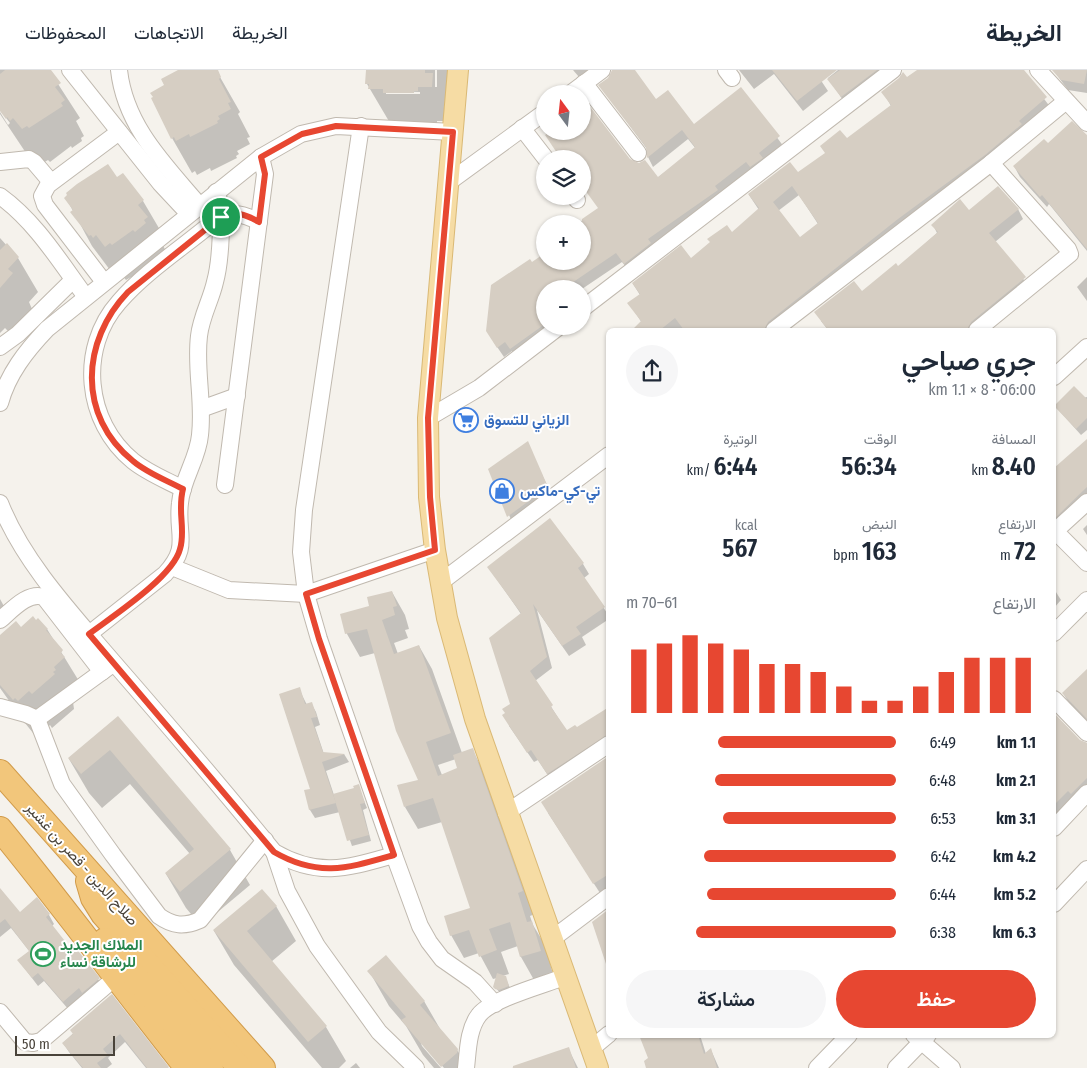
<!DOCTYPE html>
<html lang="ar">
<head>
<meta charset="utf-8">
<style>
	:root { --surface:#fff; --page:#f6f6f7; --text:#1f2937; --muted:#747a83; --line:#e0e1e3; --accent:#e74731 }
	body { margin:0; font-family:"Fira Sans Condensed",Vazirmatn,sans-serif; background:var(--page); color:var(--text); direction:rtl; height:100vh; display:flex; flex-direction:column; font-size:19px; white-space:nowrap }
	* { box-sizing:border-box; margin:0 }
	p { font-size:16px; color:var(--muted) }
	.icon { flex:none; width:28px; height:28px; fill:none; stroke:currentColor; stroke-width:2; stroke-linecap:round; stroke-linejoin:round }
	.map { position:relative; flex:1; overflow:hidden; direction:ltr }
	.side { position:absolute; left:606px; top:258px; width:450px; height:710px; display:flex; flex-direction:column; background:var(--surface); border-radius:8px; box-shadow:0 1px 4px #0004; direction:rtl }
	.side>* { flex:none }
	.needle { width:32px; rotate:345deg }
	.buttons { position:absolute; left:536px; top:15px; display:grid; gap:10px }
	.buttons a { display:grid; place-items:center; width:55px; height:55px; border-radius:50%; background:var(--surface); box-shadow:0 1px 4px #0004; font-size:25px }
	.scale { position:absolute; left:15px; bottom:12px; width:100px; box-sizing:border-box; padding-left:5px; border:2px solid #49433a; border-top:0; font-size:14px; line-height:18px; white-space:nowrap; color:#49433a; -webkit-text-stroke:4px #fff; paint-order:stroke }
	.pin { position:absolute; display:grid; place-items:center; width:42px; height:42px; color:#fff; margin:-21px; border:2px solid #fff; border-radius:50%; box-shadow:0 1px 5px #0007 }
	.round { display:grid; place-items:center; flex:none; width:52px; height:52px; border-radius:26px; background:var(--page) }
	.headline { display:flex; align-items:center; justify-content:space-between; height:85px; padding:0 20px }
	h1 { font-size:28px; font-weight:600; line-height:38px }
	.stats { display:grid; grid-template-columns:repeat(3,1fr); gap:8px; height:85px; padding:5px 20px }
	.stats div { display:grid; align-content:center }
	.stats b { font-size:25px; font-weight:600 }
	.stats small { font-size:14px; font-weight:400 }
	.stats p { font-size:14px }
	.chart { height:140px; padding:10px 20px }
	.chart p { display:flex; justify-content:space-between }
	.chart svg { width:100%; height:90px; margin-top:5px; stroke:var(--accent); stroke-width:6 }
	.action { display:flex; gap:10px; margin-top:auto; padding:10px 20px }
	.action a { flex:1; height:58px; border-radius:30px; background:var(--accent); color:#fff; font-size:20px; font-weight:600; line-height:58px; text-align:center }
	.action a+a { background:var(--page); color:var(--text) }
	ul { padding:0 20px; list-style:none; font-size:16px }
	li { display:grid; grid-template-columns:80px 60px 1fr; align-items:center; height:38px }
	li i { height:12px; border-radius:6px; background:var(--accent) }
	header { display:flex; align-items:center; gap:30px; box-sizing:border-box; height:70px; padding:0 25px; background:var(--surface); border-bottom:1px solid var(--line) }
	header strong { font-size:24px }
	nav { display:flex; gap:28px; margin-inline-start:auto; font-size:18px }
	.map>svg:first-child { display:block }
	.shadow { fill:#0003; fill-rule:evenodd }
	.building { fill:#d6cec3; fill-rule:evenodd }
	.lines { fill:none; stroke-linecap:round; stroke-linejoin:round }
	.minor-casing { stroke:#c0b9af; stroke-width:18 }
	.major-casing { stroke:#dab975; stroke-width:22 }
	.highway-casing { stroke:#d19b4a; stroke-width:26 }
	.minor { stroke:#fff; stroke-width:16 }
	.major { stroke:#f6dca4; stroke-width:20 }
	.highway { stroke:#f2c67b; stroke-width:24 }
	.route-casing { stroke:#fff; stroke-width:10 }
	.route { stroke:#e74731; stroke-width:6 }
	.labels { text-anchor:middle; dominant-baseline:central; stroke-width:4; stroke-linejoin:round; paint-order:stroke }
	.shop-label { font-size:15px; font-weight:bold; fill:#366cbe; stroke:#fff; text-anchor:start }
	.street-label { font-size:15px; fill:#49433a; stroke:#fff }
	.leisure-label { font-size:15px; font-weight:bold; fill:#27864d; stroke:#fff; text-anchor:start }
</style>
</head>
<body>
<header>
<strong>الخريطة</strong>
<nav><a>الخريطة</a><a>الاتجاهات</a><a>المحفوظات</a></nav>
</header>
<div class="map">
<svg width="1087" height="998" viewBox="0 0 1087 998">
	<rect width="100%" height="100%" fill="#f5f2ec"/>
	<g class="shadow">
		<path d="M0 0H49L80 48 76 51 84 66 81 68 82 71 72 78 71 76 50 92 48 90 43 93 34 82 31 84 26 83 0 44V42L8 55 10 53 0 40Z"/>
		<path d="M181 0H216L240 42 238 44 250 67 247 68 250 74 237 81 239 84 236 86 237 88 211 101 210 98 197 105 195 101 192 103 172 68 166 16Z"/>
		<path d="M367 0H435V17H437V0H455L452 51H437V55L390 53 367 14ZM386 21 420 22V24H386Z"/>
		<path d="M573 0H609L585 14Z"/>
		<path d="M624 0H633L656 31 694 55 741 19 784 77 631 203 622 192 582 219H545V256H557L516 288 512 281 504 287 493 271 532 194 545 185V191H582V154H577L599 139 582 89 552 75 629 90 657 108 696 79 688 69 653 97 648 87 647 79 601 17Z"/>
		<path d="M739 0H814L828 21 803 41 774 4 754 19Z"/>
		<path d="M838 0H888L847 36 828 8Z"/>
		<path d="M919 0H1022L1051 38 775 260H634L642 253 629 233 640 225 633 214 691 190 732 164 759 140 749 125 798 104 846 70 891 36 883 22ZM799 125 818 154 799 169 778 141Z"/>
		<path d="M1087 0V23L1068 20 1054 1Z"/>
		<path d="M1087 68V181L1049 134 1047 137 1020 107 1014 96 1048 75Z"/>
		<path d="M117 109 143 131 163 165 159 168 167 183 133 209 131 207 126 210 117 199 110 200 92 176 66 128Z"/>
		<path d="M1018 139 1023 149 995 172 1030 218 978 260H828L821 251 898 198 937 163 933 155 969 141Z"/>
		<path d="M0 168 18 188 38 222 29 232 32 239 10 263 5 258 0 263Z"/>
		<path d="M1087 207V231L1077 217Z"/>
		<path d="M1087 327V360L1081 365 1055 336Z"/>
		<path d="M527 373 554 430 515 459 490 400Z"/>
		<path d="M1084 373 1087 377V433L1054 463V401Z"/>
		<path d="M550 450 583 494 589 504 584 508 609 546V549L582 567 586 575 569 586 537 540 552 598 535 611 567 662 576 659 609 638V676L553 713 538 690 534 692 509 656 521 544 489 498Z"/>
		<path d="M1087 455V465L1083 459Z"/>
		<path d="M1054 519 1061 530 1054 538Z"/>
		<path d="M392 522 405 545 409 559 405 560 408 568 394 573 398 584 419 576 432 599 462 683 472 680 485 703 535 844 530 846 533 855 545 875 553 904 534 910 521 887 518 876 501 882 509 904 502 906 505 907 512 922 503 926 494 916 497 908 493 909 479 883 464 888 451 865 472 839 442 752 418 759 405 737 420 711 375 583 360 587 347 564 341 545 371 537ZM456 689 459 698 442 705 438 695Z"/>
		<path d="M0 529 5 538 0 551Z"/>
		<path d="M20 558 47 559 82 616 73 632 74 639 52 658 50 655 39 665 36 661 33 663 25 653 0 618V566Z"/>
		<path d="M1087 600V651L1069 633 1063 623Z"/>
		<path d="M299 619 307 635 311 633 316 642 320 655 315 657 324 684H344L349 692 326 701 334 725 355 719 358 716 367 738 363 740 371 771 352 776 340 742 315 748 310 740 305 721 312 720Z"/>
		<path d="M1054 645 1079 671 1087 673V724L1054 751Z"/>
		<path d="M118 648 230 780 250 815 201 856 186 838 166 804 190 784 130 714 102 738 89 723 69 689Z"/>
		<path d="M609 688V818L600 823 548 743Z"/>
		<path d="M0 819 20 844 49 845 54 854 52 856 71 881 98 909 104 918 69 940 44 911 38 916 19 891 30 882 11 858 0 867Z"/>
		<path d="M276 836 296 871 271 892 326 957 346 991 339 998H322L234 895 214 861Z"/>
		<path d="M369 901 424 931 443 964 457 980 468 998H444L420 970 422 976 441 998H434L423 985 406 956 389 936Z"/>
		<path d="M112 926 168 998H146L125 972 108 988 112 994 107 998H82L69 982 63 973Z"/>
		<path d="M641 965H700L706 984 711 980 719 998H648L649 988Z"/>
		<path d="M568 978 578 998H512Z"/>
		<path d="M356 993 360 998H350Z"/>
	</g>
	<g class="building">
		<path d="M5 0H51L61 13 55 17 65 30 61 33 63 36 29 58 27 56 22 59 13 48 10 51 7 47 6 49 0 41V4Z"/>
		<path d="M178 0H218L221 7 219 9 231 32 228 33 231 39 218 46 220 49 217 51 218 53 190 67 189 64 176 71 174 67 171 69 151 28 153 27 150 23 164 15 161 9Z"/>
		<path d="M366 0H425V3H433L432 17H418V21H414V23H383V19H368L369 14H365Z"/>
		<path d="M612 0H635L656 29 668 20 694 54 741 17 780 66 759 83 763 88 750 97 746 92 715 116 718 120 648 169 651 173 624 194 616 183 563 219H545V254L510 279 505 272 497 278 486 261 491 215 530 189 532 192 545 183V191H582V149L598 138 582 116V89H561L545 65 551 61H582V39L588 34 630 89 639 93 645 90 658 107 695 77 682 60 647 88 646 77 598 15 608 8Z"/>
		<path d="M772 0H837L797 31Z"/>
		<path d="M840 0H877L841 27 827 9Z"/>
		<path d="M917 0H1024L1047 27 1019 51 1022 54 985 85 898 149 768 252 764 260H684L675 248 660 260H632L641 251 627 233 640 224 632 213 681 175 691 188 710 172 707 169 727 155 732 162 759 138 748 124 790 92 798 102 825 83 820 76 840 60 847 68 891 35 881 22 899 8 903 2 907 7ZM792 116 818 153 800 167 773 132Z"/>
		<path d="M1052 0H1087L1084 14 1061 10Z"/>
		<path d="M1072 51 1087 65V179L1042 125 1040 127 1013 96 1044 69 1048 73Z"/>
		<path d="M108 94 117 107 123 103 144 130 138 135 148 147 144 150 146 153 135 162 133 160 112 175 110 173 105 177 96 165 93 168 91 165 89 166 70 142 73 140 64 128 67 125 66 123 77 114Z"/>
		<path d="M998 116 1019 139 989 163 1026 207 971 252 967 260H828L814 242 854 211 862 221 896 193 898 196 938 162 931 155 960 129 969 140Z"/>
		<path d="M7 173 19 187 8 199 13 203 0 218V180Z"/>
		<path d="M1074 316 1087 329V348L1076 359 1054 336Z"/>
		<path d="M1087 369V417L1054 449V398Z"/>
		<path d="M528 371 548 417 507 447 488 399Z"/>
		<path d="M550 448 584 493 578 498 605 537 576 557 581 564 562 576 533 534 547 587 530 601 553 635 551 637 567 660 575 655 577 657 609 637V664L547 704 531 680 527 683 502 645 505 643 502 639 510 634 489 568 521 543 487 497Z"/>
		<path d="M392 521 397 536 393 537 395 545 382 550 394 584 419 575 451 663 426 672 438 706 457 698 453 685 473 678 523 821 518 823 527 852 532 851 541 881 520 887 510 852 489 859 497 880 479 887 469 860 450 866 444 846 470 838 433 728 404 737 397 715 418 710 396 661 367 559 345 564 340 544 369 536 367 527Z"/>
		<path d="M33 546 36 550 38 548 48 559 46 560 63 580 61 583 65 587 54 597 56 600 53 602 55 604 32 624 29 621 18 631 15 628 13 630 0 615V565L16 551 21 557Z"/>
		<path d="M1087 599V649L1062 623Z"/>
		<path d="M300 617 305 634 312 632 317 647 311 648 323 682 345 684 322 692 336 733 309 740 304 720 310 719 279 624Z"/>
		<path d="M1054 643 1080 670 1087 673V708L1071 724 1068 721 1054 735Z"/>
		<path d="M118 646 231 779 180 822 165 803 194 779 110 680 81 704 68 688Z"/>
		<path d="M609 686V804L593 814 541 732Z"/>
		<path d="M359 714 365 733 360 734 369 765 347 771 333 724 354 718 353 716Z"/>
		<path d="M0 818 20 842 37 827 50 844 46 847 72 880 75 877 100 908 82 923 79 918 63 932 38 903 32 908 17 890 29 881 5 849 0 853Z"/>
		<path d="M262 819 277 836 247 861 327 956 308 972 213 860Z"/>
		<path d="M609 839V897H607L592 852Z"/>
		<path d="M386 885 425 931 420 935 458 979 457 983 441 997 401 950 406 947 367 901Z"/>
		<path d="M497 903 506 906 509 916 499 920 495 919 493 917Z"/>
		<path d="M112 924 169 997 168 998H147L120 964 103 979 108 985 97 993 101 998H83L62 973 73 964 70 960Z"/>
		<path d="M639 965H698L704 984 711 978 717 998H646L644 991 648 988Z"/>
		<path d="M569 977 576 998H513V996Z"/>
	</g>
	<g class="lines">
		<defs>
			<g id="minor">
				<path d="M70 0 160 113 189 144"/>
				<path d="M119 0C125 56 165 95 199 135"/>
				<path d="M726 0 732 8"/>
				<path d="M1038 0 1087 53"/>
				<path d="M584 13 638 83"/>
				<path d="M570 24 602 0"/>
				<path d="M361 56 304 440 301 482 306 524 319 569 394 785"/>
				<path d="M522 58 546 89"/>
				<path d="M0 92 29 89 34 92 51 112"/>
				<path d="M449 112 545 42"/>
				<path d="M0 126C36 152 60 192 86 227"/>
				<path d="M574 126 577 130"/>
				<path d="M104 212 45 135 42 126 48 115 119 62"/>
				<path d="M582 239 893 0"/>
				<path d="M774 260 991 93 1066 31"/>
				<path d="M977 260 1070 184 1068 179 991 93"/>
				<path d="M0 277 18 264 73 210"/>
				<path d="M1054 307 1087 277"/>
				<path d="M0 333C8 304 26 281 47 259L261 87 301 64 336 56 453 62"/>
				<path d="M201 339 237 326"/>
				<path d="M428 348 479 318 560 256"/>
				<path d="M225 415 265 104 261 87"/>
				<path d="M183 419C166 410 148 403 133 391 85 352 78 278 119 232 145 202 182 178 212 153 229 141 241 142 259 152"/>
				<path d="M0 433C23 492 73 545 114 593 168 655 222 718 274 782 319 808 348 798 394 785L420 856 429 872 442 889 475 912 495 934"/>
				<path d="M1055 461 1087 493"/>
				<path d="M1054 462 1087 432"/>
				<path d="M172 497 229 520 306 524 435 480"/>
				<path d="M441 512 609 385"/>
				<path d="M0 550C11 541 28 521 44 527L102 602"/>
				<path d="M1054 563 1087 530"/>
				<path d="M89 564 165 504C191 476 176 465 180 433 182 409 198 389 200 365 204 332 195 299 199 266 201 247 211 230 215 212 220 194 225 137 216 122"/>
				<path d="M1054 629 1087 663"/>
				<path d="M0 637 26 644 37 649 62 714 113 785 159 846C173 856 184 857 200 850L265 770"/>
				<path d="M37 649 110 596"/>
				<path d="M506 743 609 674"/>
				<path d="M1054 758 1087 723"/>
				<path d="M274 782 287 821 317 876 379 962 416 998"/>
				<path d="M1054 834 1087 799"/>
				<path d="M552 869 609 826"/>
				<path d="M0 942 25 972 33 973 41 971 115 908"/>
				<path d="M914 965 952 998"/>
				<path d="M591 979 609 964"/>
				<path d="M466 998C468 981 468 959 479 945 491 929 544 915 564 907"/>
				<path d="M817 998 849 965"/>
				<path d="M896 998 928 965"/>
			</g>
			<path id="major" d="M458 0 428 348 429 427 435 480 447 548 475 649 598 998"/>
			<g id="highway">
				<path d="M0 702 263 998"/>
				<path d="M0 759C64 837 124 919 187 998"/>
				<path d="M88 811 93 828 103 844 240 998"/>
				<path d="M105 870 211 998"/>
			</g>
		</defs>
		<use href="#minor" class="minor-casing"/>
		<use href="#major" class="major-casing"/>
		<use href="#highway" class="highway-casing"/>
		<use href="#minor" class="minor"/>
		<use href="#major" class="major"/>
		<use href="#highway" class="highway"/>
	</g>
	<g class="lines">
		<defs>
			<path id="route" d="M336 56 453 62 428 348 430 427 435 480 306 524 319 569 394 785C348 798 319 808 274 782L89 564C113 546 173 507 180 479 186 460 177 441 183 419 166 410 147 403 133 391 77 346 81 271 128 222L221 147C236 141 245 144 259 152L265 104 261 87 302 64Z"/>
		</defs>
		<use href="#route" class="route-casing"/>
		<use href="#route" class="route"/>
	</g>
	<defs>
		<symbol id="supermarket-ring" viewBox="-11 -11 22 22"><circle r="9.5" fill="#fff" stroke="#3f7fe0" stroke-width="1.5"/><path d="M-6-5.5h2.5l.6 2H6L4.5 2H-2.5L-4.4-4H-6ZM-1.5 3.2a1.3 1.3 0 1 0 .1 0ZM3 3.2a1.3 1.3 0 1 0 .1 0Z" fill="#3f7fe0"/></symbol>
		<symbol id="shop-ring" viewBox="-11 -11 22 22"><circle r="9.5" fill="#fff" stroke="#3f7fe0" stroke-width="1.5"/><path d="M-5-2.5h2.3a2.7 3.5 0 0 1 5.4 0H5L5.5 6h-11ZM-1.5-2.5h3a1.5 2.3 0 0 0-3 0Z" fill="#3f7fe0"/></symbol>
		<symbol id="stadium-ring" viewBox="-11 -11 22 22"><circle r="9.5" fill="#fff" stroke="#2e9e5b" stroke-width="1.5"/><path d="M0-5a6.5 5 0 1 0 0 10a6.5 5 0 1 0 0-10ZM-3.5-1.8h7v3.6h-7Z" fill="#2e9e5b"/></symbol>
	</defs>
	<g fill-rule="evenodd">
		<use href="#supermarket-ring" x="452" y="336" width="28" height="28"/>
		<use href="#shop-ring" x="488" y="407" width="28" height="28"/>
		<use href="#stadium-ring" x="29" y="870" width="28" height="28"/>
	</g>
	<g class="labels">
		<g class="shop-label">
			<text x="484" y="350">الزياني للتسوق</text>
			<text x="520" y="421">تي-كي-ماكس</text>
		</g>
		<g class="street-label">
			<text transform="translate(82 794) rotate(48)">صلاح الدين - قصر بن غشير</text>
		</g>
		<g class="leisure-label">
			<text x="60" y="875">الملاك الجديد<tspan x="60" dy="17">للرشاقة نساء</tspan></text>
		</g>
	</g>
</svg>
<div class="buttons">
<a><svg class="needle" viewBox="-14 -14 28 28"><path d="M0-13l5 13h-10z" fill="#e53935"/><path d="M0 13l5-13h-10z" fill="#747a83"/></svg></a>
<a><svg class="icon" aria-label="layers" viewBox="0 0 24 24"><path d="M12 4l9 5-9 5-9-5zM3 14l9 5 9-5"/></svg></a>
<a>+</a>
<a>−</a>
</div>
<div class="scale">50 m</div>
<div class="pin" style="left:221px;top:147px;background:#1e9e55"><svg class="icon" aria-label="arrive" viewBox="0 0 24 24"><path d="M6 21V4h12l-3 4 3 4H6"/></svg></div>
<section class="side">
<div class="headline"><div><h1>جري صباحي</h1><p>06:00 · 8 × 1.1 km</p></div><a class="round"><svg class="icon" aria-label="share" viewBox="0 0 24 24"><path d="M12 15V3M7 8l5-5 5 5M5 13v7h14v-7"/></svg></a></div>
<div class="stats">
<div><p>المسافة</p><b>8.40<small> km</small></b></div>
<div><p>الوقت</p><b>56:34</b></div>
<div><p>الوتيرة</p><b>6:44<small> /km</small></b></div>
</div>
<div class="stats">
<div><p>الارتفاع</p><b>72<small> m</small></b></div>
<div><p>النبض</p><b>163<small> bpm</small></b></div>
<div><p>kcal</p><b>567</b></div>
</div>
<div class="chart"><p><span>الارتفاع</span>61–70 m</p>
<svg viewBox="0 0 160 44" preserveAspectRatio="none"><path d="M5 44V13M15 44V10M25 44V6M35 44V10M45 44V13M55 44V20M65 44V20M75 44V24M85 44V31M95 44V38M105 44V38M115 44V31M125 44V24M135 44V17M145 44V17M155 44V17"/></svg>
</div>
<ul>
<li><b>1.1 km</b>6:49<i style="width:66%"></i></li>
<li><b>2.1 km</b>6:48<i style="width:67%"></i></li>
<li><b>3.1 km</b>6:53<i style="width:64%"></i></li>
<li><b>4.2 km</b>6:42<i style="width:71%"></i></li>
<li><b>5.2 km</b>6:44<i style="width:70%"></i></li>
<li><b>6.3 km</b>6:38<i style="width:74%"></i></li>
</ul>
<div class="action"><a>حفظ</a><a>مشاركة</a></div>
</section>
</div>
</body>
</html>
